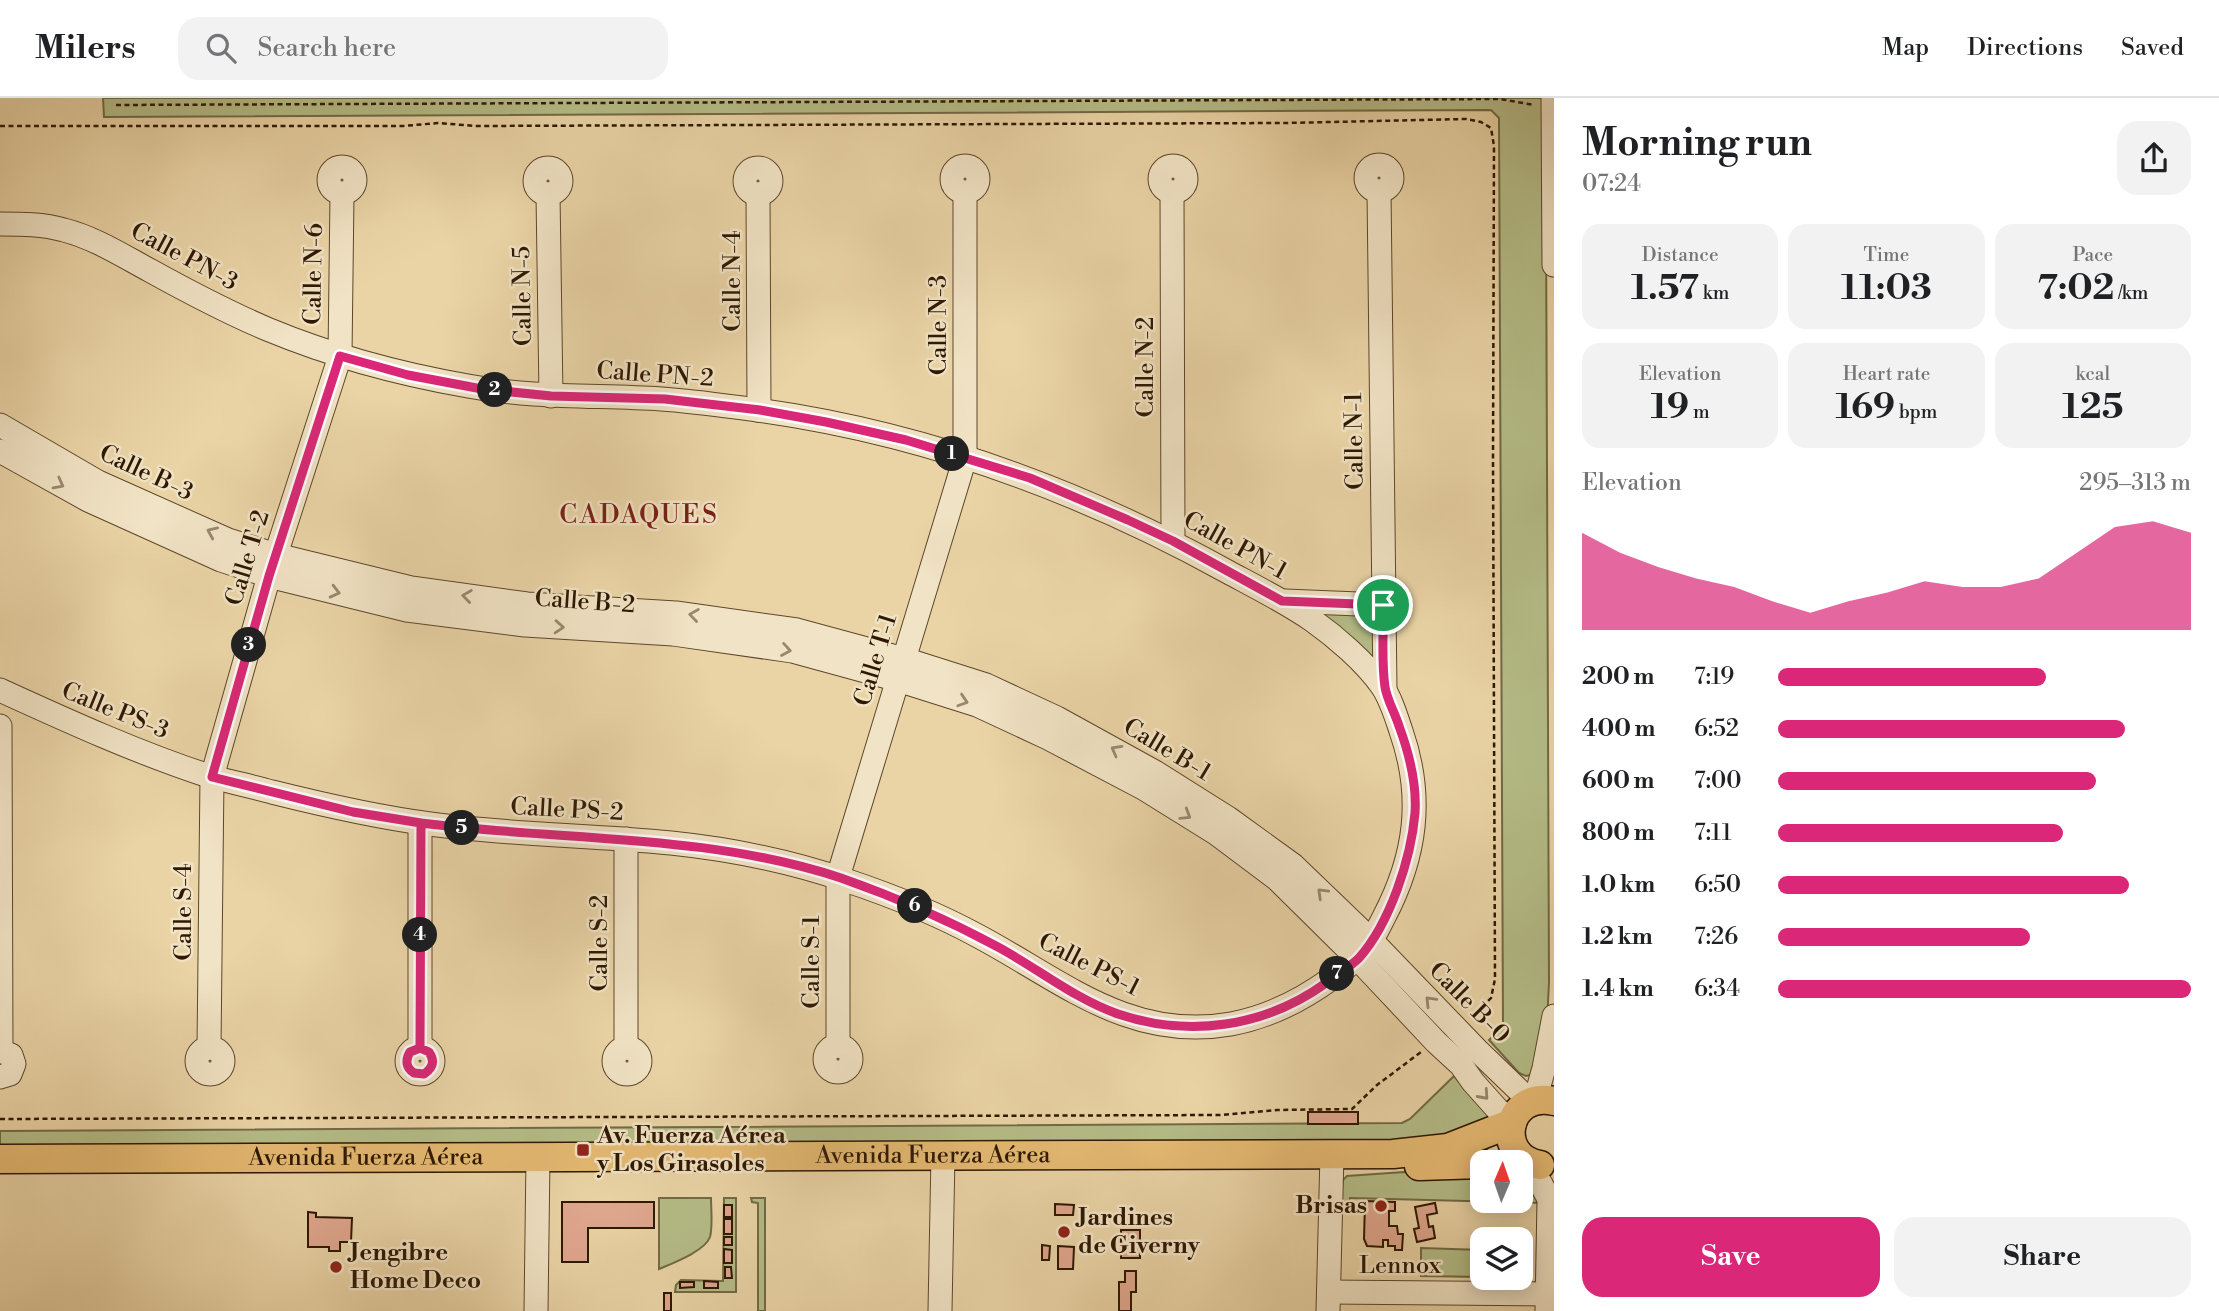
<!DOCTYPE html>
<html lang="en">
<head>
<meta charset="utf-8">
<style>
	:root { --surface:#fff; --page:#f2f2f2; --text:#202124; --muted:#757577; --line:#e0e0e0; --accent:#db2777 }
	body { margin:0; font-family:"Libre Bodoni",serif; background:var(--page); color:var(--text); height:100vh; display:flex; flex-direction:column; font-size:26px; white-space:nowrap }
	* { box-sizing:border-box; margin:0 }
	p { font-size:23px; color:var(--muted) }
	.icon { flex:none; width:38px; height:38px; fill:none; stroke:currentColor; stroke-width:2; stroke-linecap:round; stroke-linejoin:round }
	.map { position:relative; flex:1; overflow:hidden }
	.details { display:flex; flex-direction:column; background:var(--surface); width:665px }
	.details>* { flex:none }
	.needle { width:46px; rotate:2deg }
	.controls { position:absolute; left:1470px; top:1052px; display:grid; gap:14px }
	.controls a { display:grid; place-items:center; width:63px; height:63px; border-radius:14px; background:var(--surface); box-shadow:0 4px 18px #0003; font-size:35px }
	.pin { position:absolute; display:grid; place-items:center; width:60px; height:60px; color:#fff; margin:-30px; border:4px solid #fff; border-radius:50%; box-shadow:0 2px 7px #0007 }
	.km { position:absolute; width:35px; height:35px; margin:-18px; border-radius:50%; background:#222; color:#fff; font-size:19px; line-height:35px; text-align:center }
	.round { display:grid; place-items:center; flex:none; width:74px; height:74px; border-radius:21px; background:var(--page) }
	.summary { display:flex; align-items:center; justify-content:space-between; height:119px; padding:0 28px }
	h1 { font-size:38px; font-weight:700; line-height:52px }
	.metrics { display:grid; grid-template-columns:repeat(3,1fr); gap:10px; height:119px; padding:7px 28px }
	.metrics div { display:grid; align-content:center; border-radius:18px; background:var(--page); text-align:center }
	.metrics b { font-size:35px; font-weight:700 }
	.metrics small { font-size:19px; font-weight:400 }
	.metrics p { font-size:19px }
	.chart { height:196px; padding:14px 28px }
	.chart p { display:flex; justify-content:space-between }
	.chart svg { width:100%; height:126px; margin-top:7px; fill:var(--accent); opacity:.7 }
	.cta { display:flex; gap:14px; margin-top:auto; padding:14px 28px }
	.cta a { flex:1; height:80px; border-radius:21px; background:var(--accent); color:#fff; font-size:28px; font-weight:700; line-height:80px; text-align:center }
	.cta a+a { background:var(--page); color:var(--text) }
	ul { padding:0 28px; list-style:none; font-size:23px }
	li { display:grid; grid-template-columns:112px 84px 1fr; align-items:center; height:52px }
	li i { height:18px; border-radius:9px; background:var(--accent) }
	header { display:flex; align-items:center; gap:42px; box-sizing:border-box; height:98px; padding:0 35px; background:var(--surface); border-bottom:2px solid var(--line) }
	header strong { font-size:33px }
	nav { display:flex; gap:38px; margin-inline-start:auto; font-size:24px }
	.search { width:490px; height:63px; background:var(--page); display:flex; align-items:center; gap:18px; box-sizing:border-box; padding:0 24px; border-radius:21px; color:var(--muted); font-size:26px }
	main { display:flex; flex:1; min-height:0 }
	.map>svg:first-child { display:block }
	.green { fill:#b5bd88; stroke:#726a45; stroke-width:2 }
	.building { fill:#e0a78f; stroke:#2e1802; stroke-width:2 }
	.lines { fill:none; stroke-linecap:round; stroke-linejoin:round }
	.minor-casing { stroke:#5d472b; stroke-width:25 }
	.major-casing { stroke:#2e1802; stroke-width:31 }
	.path { stroke:#2e1802; stroke-width:2.5; stroke-dasharray:5 3.5; stroke-linecap:butt }
	.minor { stroke:#f1e3c5; stroke-width:23 }
	.major { stroke:#e5ba73; stroke-width:28 }
	.oneway { stroke:#99886d }
	.route-casing { stroke:#fff; stroke-width:14 }
	.route { stroke:#db2777; stroke-width:9 }
	.poi-dot { fill:#8f2418; stroke:#f1e3c5; stroke-width:2.5 }
	.labels { text-anchor:middle; dominant-baseline:central; stroke-width:5; stroke-linejoin:round; paint-order:stroke }
	.street-label { font-size:24px; fill:#2e1802; stroke:#f1e3c5 }
	.poi-label { font-size:24px; font-weight:bold; fill:#2e1802; stroke:#f1e3c5; text-anchor:start }
	.neighbourhood-label { font-size:26px; letter-spacing:2px; fill:#7a1f14; stroke:#f1e3c5 }
</style>
</head>
<body>
<header>
<strong>Milers</strong>
<div class="search"><svg class="icon" aria-label="search" viewBox="0 0 24 24"><circle cx="10" cy="10" r="6"/><path d="M15 15l6 6"/></svg>Search here</div>
<nav><a>Map</a><a>Directions</a><a>Saved</a></nav>
</header>
<main>
<div class="map">
<svg width="1554" height="1213" viewBox="0 0 1554 1213">
	<rect width="100%" height="100%" fill="#ead4a6"/>
	<filter id="stains"><feTurbulence type="fractalNoise" baseFrequency=".00286" numOctaves="4"/><feColorMatrix values="0 0 0 0 .2 0 0 0 0 .09 0 0 0 0 .02 0 0 0 .5 -.17"/></filter>
	<radialGradient id="worn" r=".72"><stop offset=".6" stop-color="#630" stop-opacity="0"/><stop offset="1" stop-color="#630" stop-opacity=".3"/></radialGradient>
	<g class="green">
		<path d="M103 0H1554L1546 116 1549 885 1547 923 1534 976 1526 978 1519 975 1489 942 1503 928 1499 20 1491 12 104 19Z"/>
		<path d="M1282 503 1383 507 1385 592Z"/>
		<path d="M1454 978 1490 1018V1025L1435 1048 0 1057V1033L1402 1025 1410 1021Z"/>
		<path d="M1404 1074 1482 1076V1102H1521V1079L1546 1105 1350 1100 1349 1109H1342L1340 1103 1343 1082 1347 1078Z"/>
		<path d="M659 1100H711C711 1112 713 1128 710 1139 705 1153 673 1165 659 1171Z"/>
		<path d="M724 1100H736V1194H675L676 1187 681 1182 723 1183Z"/>
		<path d="M751 1100H765V1213H758V1105L752 1104Z"/>
		<path d="M1421 1150 1482 1152V1179L1421 1178Z"/>
	</g>
	<g class="building">
		<rect x="1308" y="1014" width="50" height="12"/>
		<path d="M1365 1103 1395 1104V1113H1389V1128H1397L1398 1136H1403L1402 1152H1395V1148H1388V1142H1383V1149L1367 1148 1364 1141Z"/>
		<path d="M562 1104H654V1130H588V1164H562Z"/>
		<path d="M1435 1105 1437 1115 1427 1117 1429 1129 1433 1128 1435 1140 1417 1144 1414 1131 1419 1130 1415 1109Z"/>
		<path d="M1055 1106 1074 1107 1073 1117H1055Z"/>
		<rect x="724" y="1107" width="8" height="12"/>
		<path d="M308 1114 316 1115V1119L352 1120 351 1144H340V1153H329V1149H308Z"/>
		<rect x="724" y="1121" width="8" height="15"/>
		<rect x="1121" y="1132" width="19" height="28"/>
		<rect x="724" y="1139" width="8" height="8"/>
		<path d="M1042 1147 1050 1148 1049 1162H1042Z"/>
		<path d="M1058 1148 1074 1149 1073 1171H1058Z"/>
		<path d="M724 1151 732 1152V1165H724Z"/>
		<path d="M725 1169H731L732 1180H725Z"/>
		<path d="M1125 1173H1136V1194H1131V1213H1119V1184H1125Z"/>
		<path d="M704 1183 718 1184V1190H704Z"/>
		<path d="M680 1184H694V1189L680 1190Z"/>
		<rect x="664" y="1195" width="7" height="18"/>
	</g>
	<g class="lines">
		<defs>
			<g id="minor">
				<path d="M1553 0 1554 167"/>
				<circle cx="1379" cy="80" r="13"/>
				<circle cx="965" cy="81" r="13"/>
				<circle cx="1173" cy="81" r="13"/>
				<circle cx="342" cy="82" r="13"/>
				<circle cx="548" cy="83" r="13"/>
				<circle cx="758" cy="83" r="13"/>
				<path d="M1379 93 1385 592"/>
				<path d="M1172 94 1173 444"/>
				<path d="M548 96 551 298"/>
				<path d="M758 96 759 312"/>
				<path d="M0 126C22 126 43 126 64 132 95 140 123 158 151 173 189 194 227 214 267 231 332 258 399 276 468 288 532 300 597 297 661 301 693 303 726 308 757 312 924 335 1082 393 1228 474 1256 489 1286 504 1312 522 1336 539 1365 564 1382 588 1391 601 1396 618 1401 633 1424 699 1416 758 1384 819 1377 833 1369 849 1358 860 1356 862 1334 878 1332 880 1302 902 1268 919 1231 926 1129 944 1061 882 978 838 936 815 890 797 845 782 789 763 729 751 671 745 591 737 510 737 430 726 376 719 324 707 272 694 251 688 230 684 209 678 138 655 68 623 0 592"/>
				<path d="M0 327 98 384 228 442 276 457 411 490 527 506 676 515 797 532 904 561 986 587 1057 620 1155 674 1228 720 1293 767 1371 842 1477 952 1531 1004"/>
				<path d="M0 353 88 402 221 462 269 478 407 512 525 527 673 536 792 553 898 582 977 607 1048 640 1143 690 1217 736 1277 781 1358 861 1436 944 1461 967 1473 984 1498 1012 1513 1022"/>
				<path d="M1285 503 1383 507"/>
				<path d="M0 628 1 953"/>
				<circle cx="838" cy="961" r="13"/>
				<path d="M838 948V779L965 360V95"/>
				<circle cx="627" cy="963" r="13"/>
				<circle cx="420" cy="963" r="13"/>
				<circle cx="210" cy="963" r="13"/>
				<path d="M209 950 212 679 269 478 340 258 342 96"/>
				<path d="M420 950V725"/>
				<path d="M626 950V741"/>
				<path d="M0 953 11 957 14 966 10 976 0 979"/>
				<path d="M1535 1002 1544 970 1554 918"/>
				<path d="M1521 1066 1541 1086 1549 1101 1547 1213"/>
				<path d="M1329 1194 1554 1196"/>
				<path d="M536 1213 538 1059"/>
				<path d="M940 1213 943 1057"/>
				<path d="M1328 1213 1332 1056"/>
			</g>
			<g id="major">
				<path id="s1" d="M0 1061 1393 1056 1448 1050 1512 1025"/>
				<path d="M1540 1067C1493 1059 1506 992 1554 1003"/>
				<path d="M1419 1068 1482 1066"/>
			</g>
		</defs>
		<use href="#minor" class="minor-casing"/>
		<use href="#major" class="major-casing"/>
		<g class="path">
			<path d="M116 7 1500 1 1534 7"/>
			<path d="M0 28H403L438 25 476 28 1286 25 1466 21 1481 24 1491 30 1494 48 1493 360 1495 881 1491 900 1473 919"/>
			<path d="M0 1021 1220 1017 1277 1012 1352 1011 1377 987 1421 954"/>
		</g>
		<use href="#minor" class="minor"/>
		<use href="#major" class="major"/>
	</g>
	<defs><path id="oneway-chevron" d="M-2-3.5L2.5 0L-2 3.5" fill="none" stroke-width="1.6" stroke-linecap="round" stroke-linejoin="round" transform="scale(1.75)"/></defs>
	<g class="oneway">
		<use href="#oneway-chevron" transform="translate(59 386) rotate(28)"/>
		<use href="#oneway-chevron" transform="translate(212 434) rotate(-156)"/>
		<use href="#oneway-chevron" transform="translate(335 494) rotate(14)"/>
		<use href="#oneway-chevron" transform="translate(467 498) rotate(-172)"/>
		<use href="#oneway-chevron" transform="translate(694 517) rotate(-172)"/>
		<use href="#oneway-chevron" transform="translate(559 529) rotate(4)"/>
		<use href="#oneway-chevron" transform="translate(786 552) rotate(10)"/>
		<use href="#oneway-chevron" transform="translate(963 603) rotate(18)"/>
		<use href="#oneway-chevron" transform="translate(1116 652) rotate(-151)"/>
		<use href="#oneway-chevron" transform="translate(1186 717) rotate(32)"/>
		<use href="#oneway-chevron" transform="translate(1322 795) rotate(-136)"/>
		<use href="#oneway-chevron" transform="translate(1430 903) rotate(-134)"/>
		<use href="#oneway-chevron" transform="translate(1484 997) rotate(48)"/>
	</g>
	<g class="lines">
		<defs>
			<path id="route" d="M1383 507 1282 503 1173 443 1128 422 1030 380 906 342 826 324 760 312 665 301 551 298 482 291 408 277 340 258 269 478 212 679 353 714 421 725 420 950 429 954C435 963 433 970 424 976L414 975C406 970 405 962 410 954L420 950 421 725C561 743 705 735 841 780 895 799 948 822 998 849 1037 870 1075 901 1118 916 1189 940 1265 929 1326 885 1336 877 1350 869 1359 860 1390 825 1411 761 1415 715 1417 685 1409 655 1399 628 1395 615 1387 602 1385 589 1381 562 1384 534 1383 507"/>
		</defs>
		<use href="#route" class="route-casing"/>
		<use href="#route" class="route"/>
	</g>
	<g class="poi-dot">
		<rect x="576" y="1045" width="14" height="14" rx="3.5"/>
		<circle cx="1381" cy="1108" r="7"/>
		<circle cx="1064" cy="1134" r="7"/>
		<circle cx="336" cy="1169" r="7"/>
	</g>
	<g class="labels">
		<g class="street-label">
			<text transform="translate(184 159) rotate(28)">Calle PN-3</text>
			<text transform="translate(314 176) rotate(-89)">Calle N-6</text>
			<text transform="translate(733 183) rotate(-90)">Calle N-4</text>
			<text transform="translate(523 198) rotate(-91)">Calle N-5</text>
			<text transform="translate(939 227) rotate(-90)">Calle N-3</text>
			<text transform="translate(1146 269) rotate(-90)">Calle N-2</text>
			<text transform="translate(655 277) rotate(4)">Calle PN-2</text>
			<text transform="translate(1355 343) rotate(-91)">Calle N-1</text>
			<text transform="translate(146 375) rotate(25)">Calle B-3</text>
			<text transform="translate(1235 448) rotate(29)">Calle PN-1</text>
			<text transform="translate(248 460) rotate(-73)">Calle T-2</text>
			<text transform="translate(585 504) rotate(4)">Calle B-2</text>
			<text transform="translate(876 562) rotate(-73)">Calle T-1</text>
			<text transform="translate(115 613) rotate(22)">Calle PS-3</text>
			<text transform="translate(1167 652) rotate(31)">Calle B-1</text>
			<text transform="translate(567 712) rotate(3)">Calle PS-2</text>
			<text transform="translate(184 814) rotate(-90)">Calle S-4</text>
			<text transform="translate(600 845) rotate(-90)">Calle S-2</text>
			<text transform="translate(812 864) rotate(-90)">Calle S-1</text>
			<text transform="translate(1089 867) rotate(27)">Calle PS-1</text>
			<text transform="translate(1469 905) rotate(45)">Calle B-0</text>
			<text stroke="none"><textPath href="#s1" startOffset="933">Avenida Fuerza Aérea</textPath></text>
			<text stroke="none"><textPath href="#s1" startOffset="366">Avenida Fuerza Aérea</textPath></text>
			<text x="1400" y="1168">Lennox</text>
		</g>
		<g class="poi-label">
			<text x="597" y="1038">Av. Fuerza Aérea<tspan x="597" dy="28">y Los Girasoles</tspan></text>
			<text x="1367" y="1108" text-anchor="end">Brisas</text>
			<text x="1078" y="1120">Jardines<tspan x="1078" dy="28">de Giverny</tspan></text>
			<text x="350" y="1155">Jengibre<tspan x="350" dy="28">Home Deco</tspan></text>
		</g>
		<g class="neighbourhood-label">
			<text x="639" y="417">CADAQUES</text>
		</g>
	</g>
	<rect width="100%" height="100%" filter="url(#stains)"/>
	<rect width="100%" height="100%" fill="url(#worn)"/>
</svg>
<div class="controls">
<a><svg class="needle" viewBox="-14 -14 28 28"><path d="M0-13l5 13h-10z" fill="#e53935"/><path d="M0 13l5-13h-10z" fill="#757577"/></svg></a>
<a><svg class="icon" aria-label="layers" viewBox="0 0 24 24"><path d="M12 4l9 5-9 5-9-5zM3 14l9 5 9-5"/></svg></a>
</div>
<div class="pin" style="left:1383px;top:507px;background:#1e9e55"><svg class="icon" aria-label="arrive" viewBox="0 0 24 24"><path d="M6 21V4h12l-3 4 3 4H6"/></svg></div>
<b class="km" style="left:952px;top:356px">1</b>
<b class="km" style="left:495px;top:292px">2</b>
<b class="km" style="left:249px;top:547px">3</b>
<b class="km" style="left:420px;top:837px">4</b>
<b class="km" style="left:462px;top:730px">5</b>
<b class="km" style="left:915px;top:808px">6</b>
<b class="km" style="left:1337px;top:876px">7</b>
</div>
<section class="details">
<div class="summary"><div><h1>Morning run</h1><p>07:24</p></div><a class="round"><svg class="icon" aria-label="share" viewBox="0 0 24 24"><path d="M12 15V3M7 8l5-5 5 5M5 13v7h14v-7"/></svg></a></div>
<div class="metrics">
<div><p>Distance</p><b>1.57<small> km</small></b></div>
<div><p>Time</p><b>11:03</b></div>
<div><p>Pace</p><b>7:02<small> /km</small></b></div>
</div>
<div class="metrics">
<div><p>Elevation</p><b>19<small> m</small></b></div>
<div><p>Heart rate</p><b>169<small> bpm</small></b></div>
<div><p>kcal</p><b>125</b></div>
</div>
<div class="chart"><p><span>Elevation</span>295–313 m</p>
<svg viewBox="0 0 160 44" preserveAspectRatio="none"><path d="M0 44V10L10 17L20 22L30 26L40 29L50 34L60 38L70 34L80 31L90 27L100 29L110 29L120 26L130 17L140 8L150 6L160 10V44z"/></svg>
</div>
<ul>
<li><b>200 m</b>7:19<i style="width:65%"></i></li>
<li><b>400 m</b>6:52<i style="width:84%"></i></li>
<li><b>600 m</b>7:00<i style="width:77%"></i></li>
<li><b>800 m</b>7:11<i style="width:69%"></i></li>
<li><b>1.0 km</b>6:50<i style="width:85%"></i></li>
<li><b>1.2 km</b>7:26<i style="width:61%"></i></li>
<li><b>1.4 km</b>6:34<i style="width:100%"></i></li>
</ul>
<div class="cta"><a>Save</a><a>Share</a></div>
</section>
</main>
</body>
</html>
